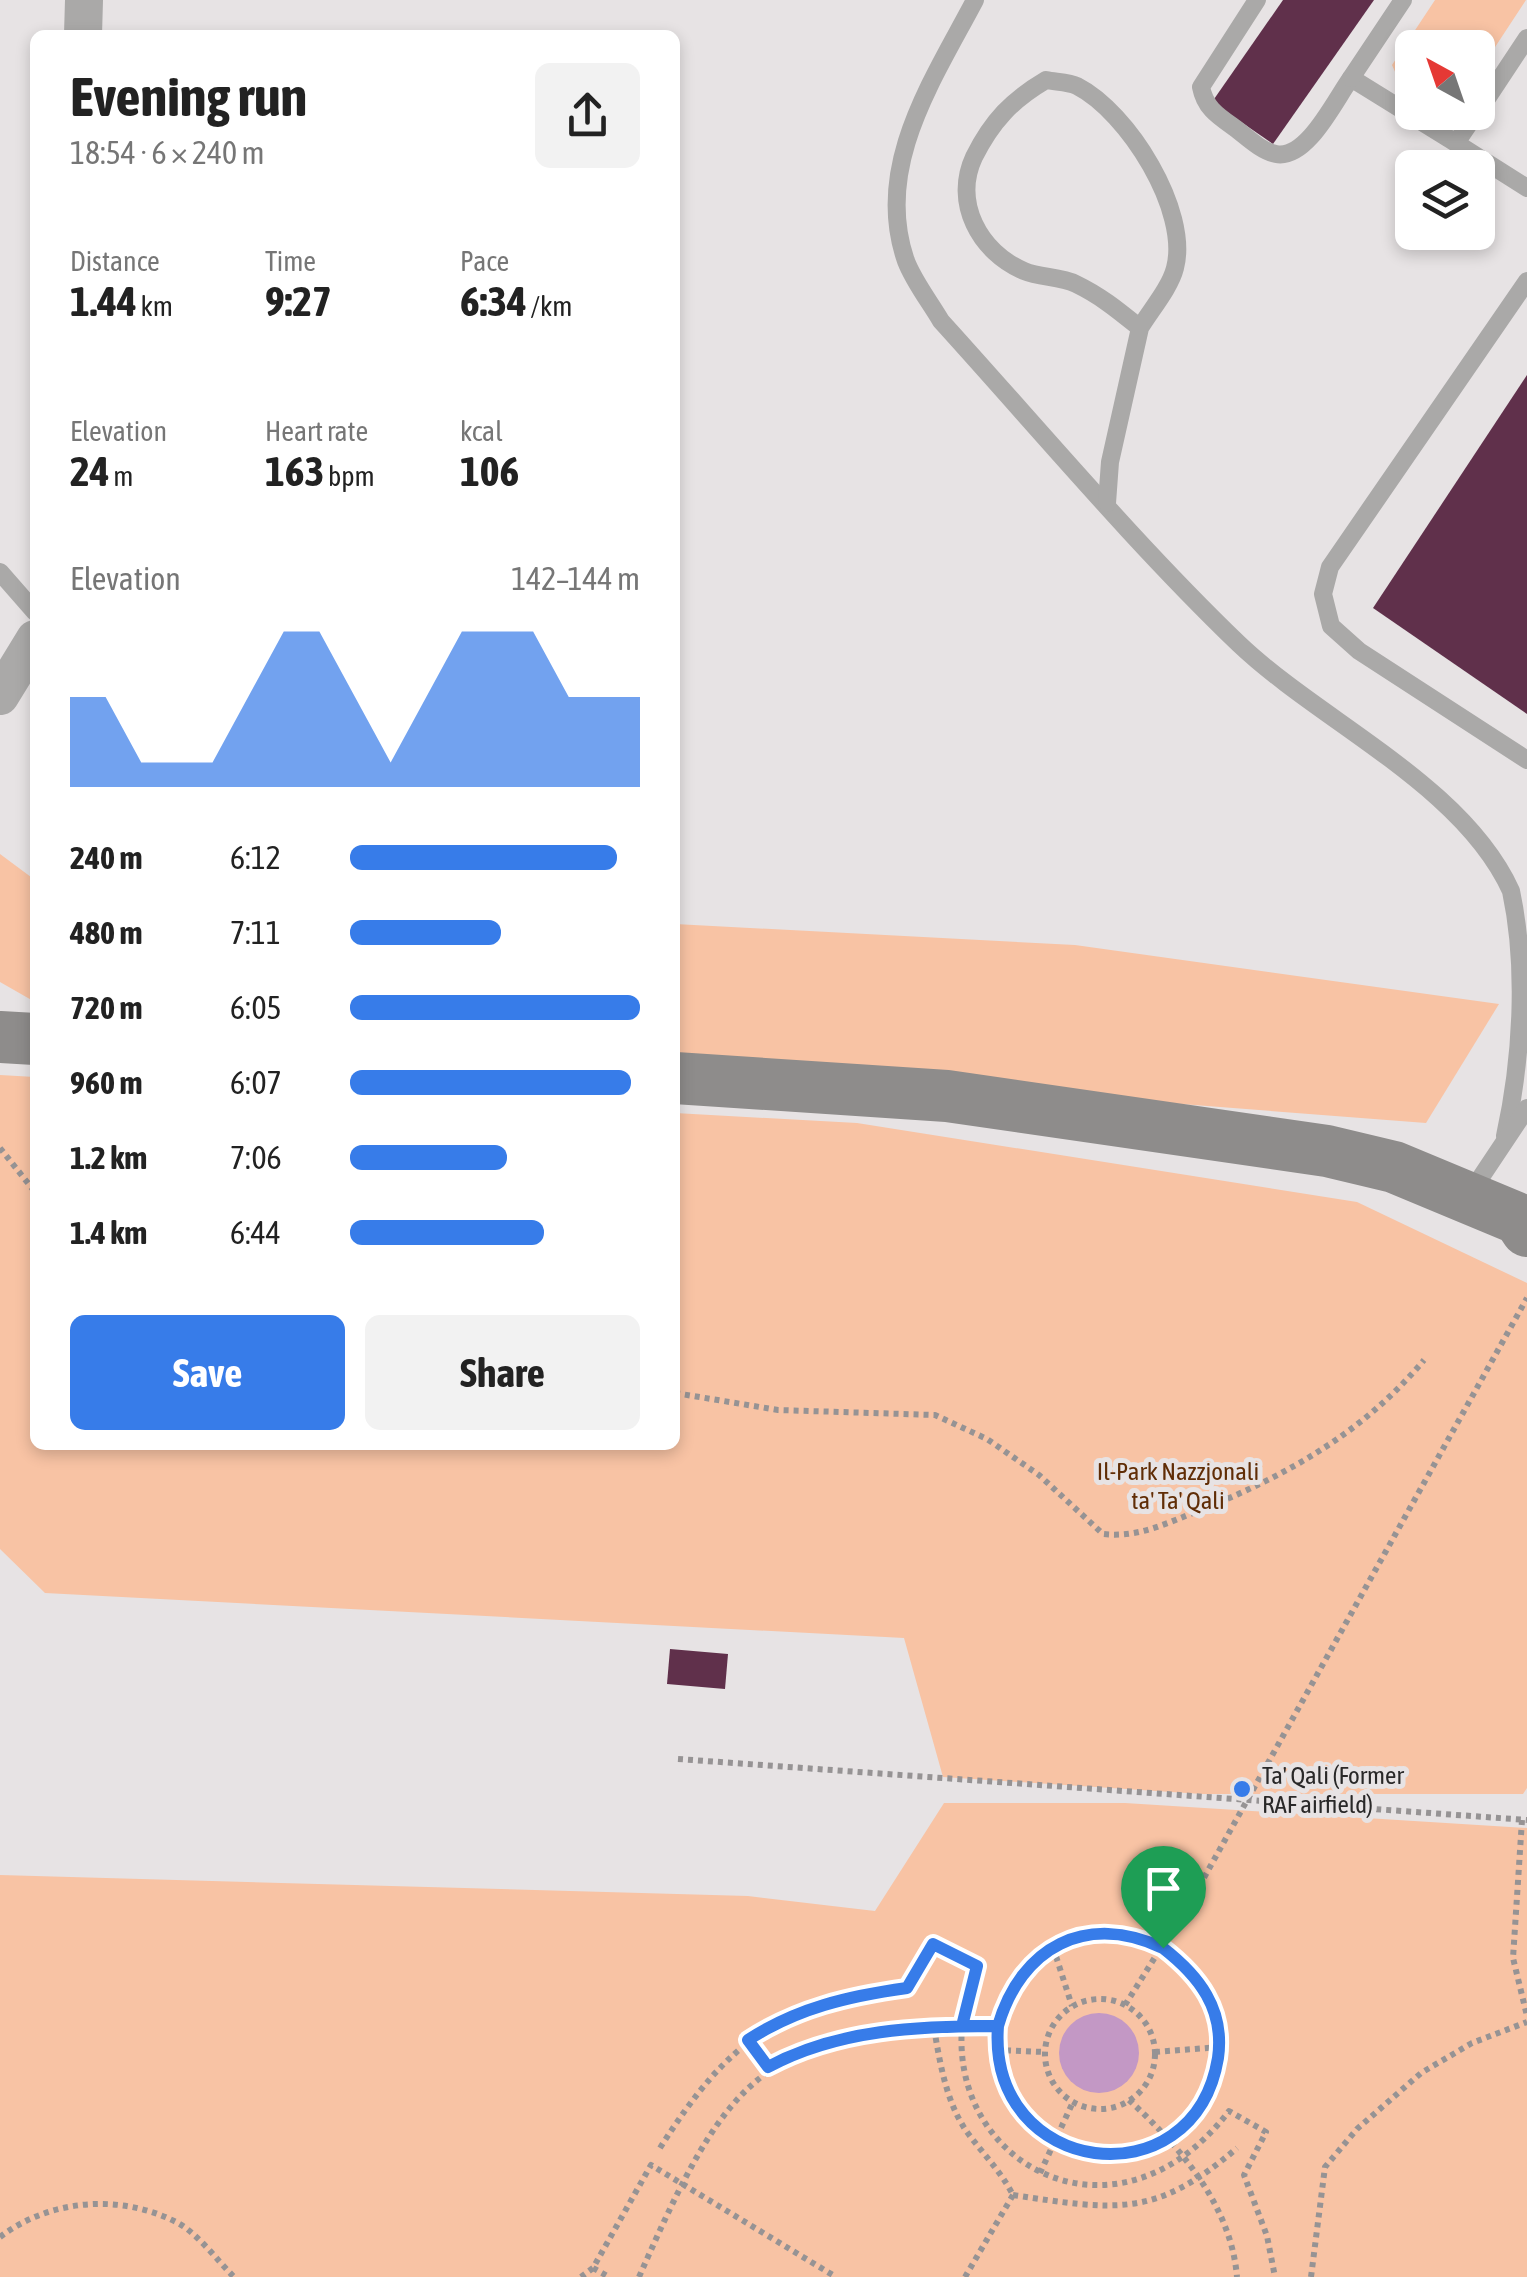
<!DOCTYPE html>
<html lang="en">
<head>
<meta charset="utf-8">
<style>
	:root { --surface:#fff; --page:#f2f2f2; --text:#222; --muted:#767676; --accent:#377ce9 }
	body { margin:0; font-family:"Asap Condensed",sans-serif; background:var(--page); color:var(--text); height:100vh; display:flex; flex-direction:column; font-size:38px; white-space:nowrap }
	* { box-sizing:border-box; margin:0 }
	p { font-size:32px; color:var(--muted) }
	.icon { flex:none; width:55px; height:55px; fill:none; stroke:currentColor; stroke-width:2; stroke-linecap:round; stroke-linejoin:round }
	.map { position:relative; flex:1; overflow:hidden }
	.side { position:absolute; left:30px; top:30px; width:650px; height:1420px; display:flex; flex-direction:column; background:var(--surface); border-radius:15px; box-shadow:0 5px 15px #0003 }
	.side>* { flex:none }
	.needle { width:65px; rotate:320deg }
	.buttons { position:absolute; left:1395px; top:30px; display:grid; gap:20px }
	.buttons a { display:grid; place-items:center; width:100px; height:100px; border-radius:15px; background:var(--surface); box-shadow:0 5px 15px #0003; font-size:50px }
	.pin { position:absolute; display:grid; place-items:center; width:85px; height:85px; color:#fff; margin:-102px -42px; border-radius:50% 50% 50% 0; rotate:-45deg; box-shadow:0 0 10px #0007 }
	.pin .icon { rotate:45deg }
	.round { display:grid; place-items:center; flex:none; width:105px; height:105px; border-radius:15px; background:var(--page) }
	.headline { display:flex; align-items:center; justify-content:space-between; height:170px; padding:0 40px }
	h1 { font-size:55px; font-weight:700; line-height:75px }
	.figures { display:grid; grid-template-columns:repeat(3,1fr); gap:15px; height:170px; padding:10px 40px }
	.figures div { display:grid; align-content:center }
	.figures b { font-size:42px; font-weight:700 }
	.figures small { font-size:28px; font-weight:400 }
	.figures p { font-size:28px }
	.chart { height:280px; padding:20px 40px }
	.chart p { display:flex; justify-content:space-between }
	.chart svg { width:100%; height:180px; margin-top:10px; fill:var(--accent); opacity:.7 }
	.action { display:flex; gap:20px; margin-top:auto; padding:20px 40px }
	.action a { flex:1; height:115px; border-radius:15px; background:var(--accent); color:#fff; font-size:40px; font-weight:700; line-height:115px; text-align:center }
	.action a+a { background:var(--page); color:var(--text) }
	ul { padding:0 40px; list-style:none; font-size:32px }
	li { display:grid; grid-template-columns:160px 120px 1fr; align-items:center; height:75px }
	li i { height:25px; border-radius:12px; background:var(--accent) }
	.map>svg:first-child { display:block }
	.green { fill:#f8c3a4 }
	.water { fill:#c398c5 }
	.building { fill:#60304b }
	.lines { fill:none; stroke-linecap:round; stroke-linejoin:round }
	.path { stroke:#969394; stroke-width:6; stroke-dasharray:5 5; stroke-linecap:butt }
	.service { stroke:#aaa9a8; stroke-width:18 }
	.minor { stroke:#aaa9a8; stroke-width:38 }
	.secondary { stroke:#8e8c8b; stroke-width:52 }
	.route-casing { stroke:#fff; stroke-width:20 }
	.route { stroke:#377ce9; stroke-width:12 }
	.poi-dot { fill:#377ce9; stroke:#e7e3e4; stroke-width:4 }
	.labels { text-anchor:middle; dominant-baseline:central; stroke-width:10; stroke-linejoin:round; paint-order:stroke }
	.park-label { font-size:25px; fill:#602d06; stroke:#e7e3e4 }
	.poi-label { font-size:25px; fill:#292828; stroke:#e7e3e4; text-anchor:start }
</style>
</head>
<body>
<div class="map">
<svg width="1527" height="2277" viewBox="0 0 1527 2277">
	<rect width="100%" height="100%" fill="#e7e3e4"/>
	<g class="green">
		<path d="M1435 0H1526L1478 73V48H1412V93L1400 83 1392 65Z"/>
		<path d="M0 854 35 880V1002L0 982Z"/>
		<path d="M675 924 1075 945 1499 1004 1426 1123 675 1065Z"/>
		<path d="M0 1075 35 1077V1445H675V1113L857 1123 1357 1202 1527 1283V1788L1523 1794H1202L943 1777 904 1638 45 1593 0 1549Z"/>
		<path d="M944 1803H1125L1527 1828V2277H0V1875L748 1896 875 1911Z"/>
	</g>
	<circle class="water" cx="1099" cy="2053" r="40"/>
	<g class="building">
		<path d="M1283 0H1374L1273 144 1212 102Z"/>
		<path d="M1527 375V714L1373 608Z"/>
		<path d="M670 1649 728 1654 725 1689 667 1684Z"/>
	</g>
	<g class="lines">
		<g class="path">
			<path d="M0 1148 35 1192"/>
			<path d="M675 1393 778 1410 935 1415 987 1439 1039 1475 1103 1534C1138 1538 1167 1523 1198 1511 1286 1476 1363 1433 1424 1360"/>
			<path d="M678 1759 1527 1820"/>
			<path d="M1522 1820 1513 1958 1527 2016"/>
			<circle cx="1108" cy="2044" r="111"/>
			<path d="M1053 1947 1072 2006"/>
			<circle cx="1100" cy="2054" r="55"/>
			<path d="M1125 2005 1196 1892 1527 1298"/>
			<path d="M934 2028C940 2063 946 2102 967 2132 983 2154 1000 2170 1013 2195"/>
			<path d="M748 2041 768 2067"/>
			<path d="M996 2050 1045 2052"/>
			<path d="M1155 2052 1220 2047"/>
			<path d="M1129 2100C1180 2147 1231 2205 1237 2277"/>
			<path d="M660 2148C729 2039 778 2005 907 1988L933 1944 977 1967C904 2142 1105 2274 1229 2111L1266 2132 1244 2175 1267 2236 1275 2277"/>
			<path d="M1040 2173 1073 2102"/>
			<path d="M1013 2195C1114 2210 1155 2219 1237 2148"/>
			<path d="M0 2237C50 2199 121 2193 178 2223 198 2234 217 2260 234 2277"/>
			<path d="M593 2268 609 2277"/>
			<path d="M581 2277 593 2268 651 2165 836 2277"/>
			<path d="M639 2277C731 2068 763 2029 998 2026"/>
			<path d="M965 2277 1013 2195"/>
			<path d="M1311 2277 1325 2167 1357 2129 1421 2073 1472 2043 1527 2022"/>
		</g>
		<g class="service">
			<path d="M975 0C933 80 873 167 906 261 914 282 930 302 941 321 1039 429 1134 543 1239 644 1321 722 1463 785 1511 891 1527 966 1522 1059 1505 1136"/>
			<path d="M1257 0 1201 87C1205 108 1218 116 1235 128 1247 137 1261 151 1276 154 1307 160 1335 100 1351 78L1456 143 1477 112"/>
			<path d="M1351 78 1403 0"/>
			<path d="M1478 112 1527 38"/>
			<path d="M1456 143 1527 188"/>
			<path d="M1527 281 1330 567 1323 594 1331 626 1359 651 1527 760"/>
			<path d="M1107 503 1110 462 1140 328C1119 311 1101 296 1076 284 1060 276 1040 278 1024 271 979 252 953 202 974 157 992 121 1012 100 1046 80 1056 82 1069 82 1077 86 1128 112 1190 211 1175 268 1170 288 1150 311 1140 328"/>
			<path d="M0 572 35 612"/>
			<path d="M1469 1195 1527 1108"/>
		</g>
		<g class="minor">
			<path d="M83 35 84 0"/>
			<path d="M0 696 35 639"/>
		</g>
		<g class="secondary">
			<path d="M0 1037 35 1039"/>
			<path d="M675 1078 947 1096 1327 1151 1394 1167 1519 1219 1527 1231"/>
		</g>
	</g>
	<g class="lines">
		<defs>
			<path id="route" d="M1163 1948C1086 1912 1021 1947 998 2026 920 2026 838 2029 768 2067L748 2040C797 2008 849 1996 907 1988L933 1944 977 1966 962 2026H998C987 2177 1194 2203 1218 2058 1225 2009 1199 1976 1163 1948"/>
		</defs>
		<use href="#route" class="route-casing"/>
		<use href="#route" class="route"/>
	</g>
	<circle class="poi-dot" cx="1242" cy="1789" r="10"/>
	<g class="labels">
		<g class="park-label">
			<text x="1178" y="1471">Il-Park Nazzjonali<tspan x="1178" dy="29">ta' Ta' Qali</tspan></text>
		</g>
		<g class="poi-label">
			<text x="1262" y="1775">Ta' Qali (Former<tspan x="1262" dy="29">RAF airfield)</tspan></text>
		</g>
	</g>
</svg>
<div class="buttons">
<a><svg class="needle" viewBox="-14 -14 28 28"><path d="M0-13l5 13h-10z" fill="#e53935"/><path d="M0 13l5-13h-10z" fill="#767676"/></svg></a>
<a><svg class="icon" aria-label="layers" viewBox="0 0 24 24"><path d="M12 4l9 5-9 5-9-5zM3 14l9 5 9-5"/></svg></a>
</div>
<div class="pin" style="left:1163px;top:1948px;background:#1e9e55"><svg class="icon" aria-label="arrive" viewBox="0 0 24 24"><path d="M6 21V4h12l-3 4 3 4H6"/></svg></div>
<section class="side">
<div class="headline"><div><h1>Evening run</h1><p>18:54 · 6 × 240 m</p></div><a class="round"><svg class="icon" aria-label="share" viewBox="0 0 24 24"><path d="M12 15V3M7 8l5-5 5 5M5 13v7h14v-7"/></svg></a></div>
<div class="figures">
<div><p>Distance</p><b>1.44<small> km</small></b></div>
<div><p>Time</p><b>9:27</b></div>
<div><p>Pace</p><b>6:34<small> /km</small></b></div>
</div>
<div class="figures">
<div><p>Elevation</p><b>24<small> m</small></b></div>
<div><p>Heart rate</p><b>163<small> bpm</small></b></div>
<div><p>kcal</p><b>106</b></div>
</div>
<div class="chart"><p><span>Elevation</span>142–144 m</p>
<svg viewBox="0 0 160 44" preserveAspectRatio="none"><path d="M0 44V22L10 22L20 38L30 38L40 38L50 22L60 6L70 6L80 22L90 38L100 22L110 6L120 6L130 6L140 22L150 22L160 22V44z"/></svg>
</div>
<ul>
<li><b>240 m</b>6:12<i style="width:92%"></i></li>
<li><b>480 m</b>7:11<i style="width:52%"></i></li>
<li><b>720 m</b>6:05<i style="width:100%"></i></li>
<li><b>960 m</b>6:07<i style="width:97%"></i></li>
<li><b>1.2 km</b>7:06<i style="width:54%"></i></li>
<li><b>1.4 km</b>6:44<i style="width:67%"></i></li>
</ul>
<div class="action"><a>Save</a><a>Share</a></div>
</section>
</div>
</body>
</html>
